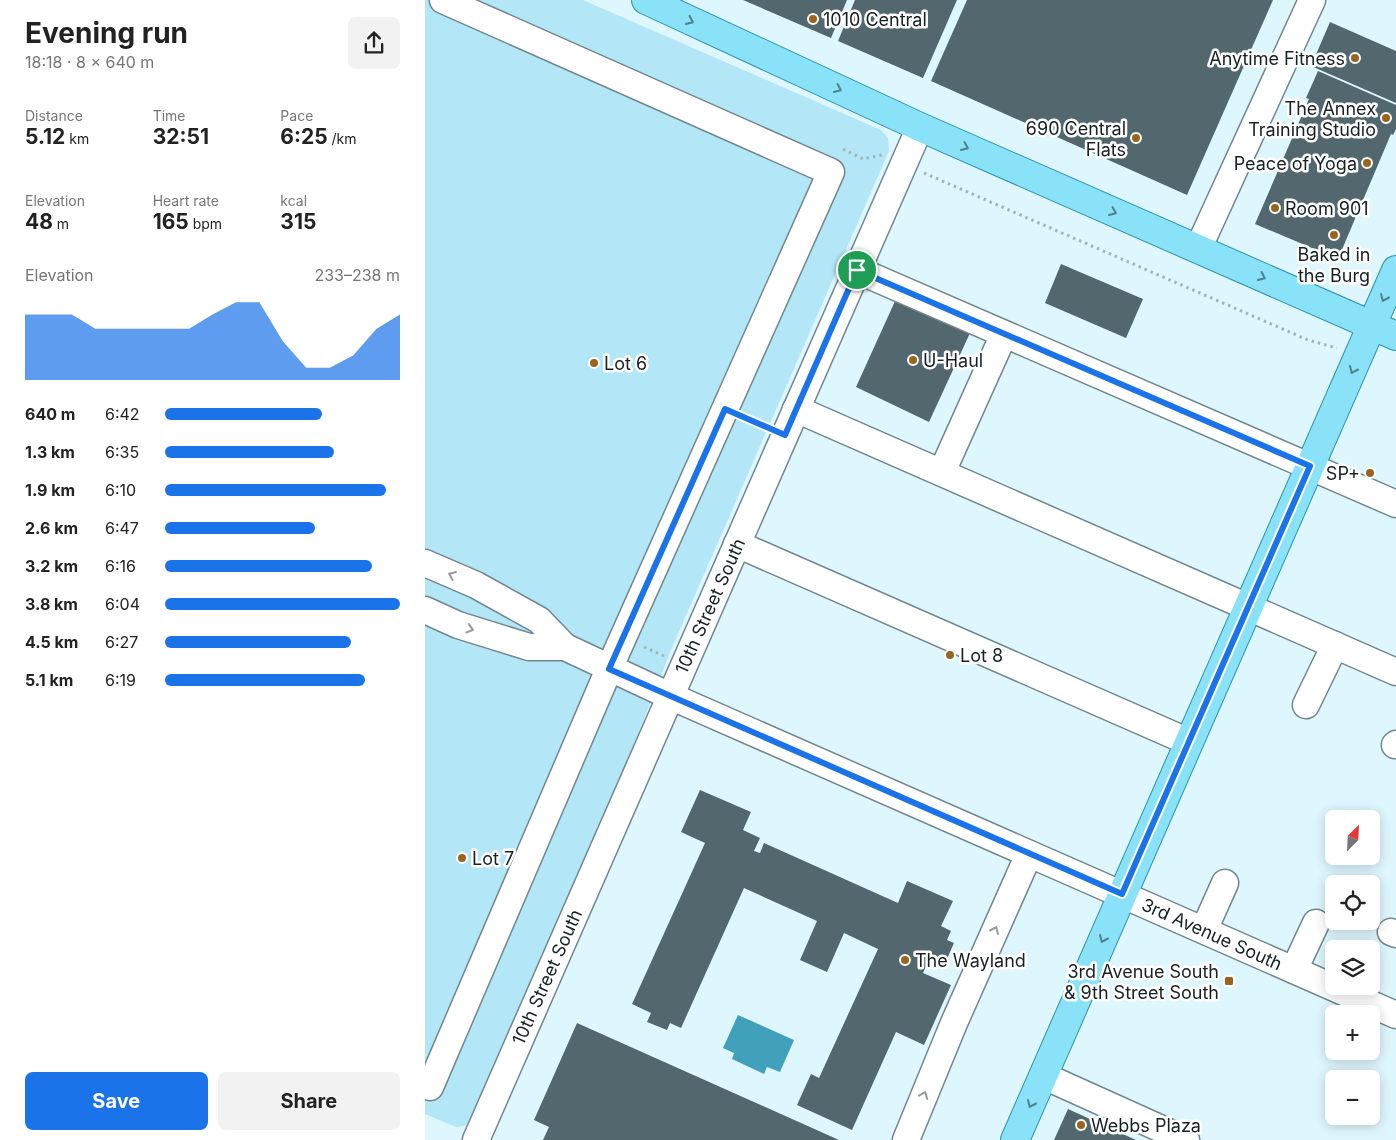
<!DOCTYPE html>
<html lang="en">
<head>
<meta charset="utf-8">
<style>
	:root { --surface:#fff; --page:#f2f2f2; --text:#222; --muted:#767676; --accent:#1a73e8 }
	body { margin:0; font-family:Inter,sans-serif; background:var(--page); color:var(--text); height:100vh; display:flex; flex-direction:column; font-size:19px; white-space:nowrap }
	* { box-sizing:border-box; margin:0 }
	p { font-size:16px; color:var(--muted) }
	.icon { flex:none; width:28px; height:28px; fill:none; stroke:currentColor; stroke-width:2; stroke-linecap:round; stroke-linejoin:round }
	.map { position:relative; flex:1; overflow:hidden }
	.drawer { display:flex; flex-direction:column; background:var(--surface); width:425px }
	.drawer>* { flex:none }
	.needle { width:32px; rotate:24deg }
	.fabs { position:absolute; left:900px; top:810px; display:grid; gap:10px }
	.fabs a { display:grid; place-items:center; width:55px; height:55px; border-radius:8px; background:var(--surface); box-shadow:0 2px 12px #0003; font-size:25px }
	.pin { position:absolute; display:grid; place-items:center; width:42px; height:42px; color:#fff; margin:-21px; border:2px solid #fff; border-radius:50%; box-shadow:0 1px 5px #0007 }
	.round { display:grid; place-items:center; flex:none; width:52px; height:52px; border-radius:8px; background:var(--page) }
	.head { display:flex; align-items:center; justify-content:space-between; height:85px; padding:0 25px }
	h1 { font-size:28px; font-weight:700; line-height:38px }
	.metrics { display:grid; grid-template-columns:repeat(3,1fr); gap:8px; height:85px; padding:5px 25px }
	.metrics div { display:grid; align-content:center }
	.metrics b { font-size:21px; font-weight:700 }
	.metrics small { font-size:14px; font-weight:400 }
	.metrics p { font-size:14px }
	.chart { height:140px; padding:10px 25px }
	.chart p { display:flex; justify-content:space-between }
	.chart svg { width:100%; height:90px; margin-top:5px; fill:var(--accent); opacity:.7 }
	.primary-button { display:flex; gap:10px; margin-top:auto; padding:10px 25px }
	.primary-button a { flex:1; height:58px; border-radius:8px; background:var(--accent); color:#fff; font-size:20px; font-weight:700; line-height:58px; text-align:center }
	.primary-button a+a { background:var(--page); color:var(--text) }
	ul { padding:0 25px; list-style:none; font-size:16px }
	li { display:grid; grid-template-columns:80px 60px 1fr; align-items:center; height:38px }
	li i { height:12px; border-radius:6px; background:var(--accent) }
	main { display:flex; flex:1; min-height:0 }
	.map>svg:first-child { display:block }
	.green { fill:#b3e7f8 }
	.water { fill:#41a1bb }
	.building { fill:#52676e }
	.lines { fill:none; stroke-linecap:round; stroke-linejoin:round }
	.minor-casing { stroke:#71878e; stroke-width:29 }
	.major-casing { stroke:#2e92aa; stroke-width:30 }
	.path { stroke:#a0b4ba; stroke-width:3; stroke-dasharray:2.5 4; stroke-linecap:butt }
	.minor { stroke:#fff; stroke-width:26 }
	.major { stroke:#89e2f8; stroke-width:28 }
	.oneway { stroke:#50818e }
	.oneway2 { stroke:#979b9c }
	.route-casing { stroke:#fff; stroke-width:10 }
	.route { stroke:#1a73e8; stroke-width:6 }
	.poi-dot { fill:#99641c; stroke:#fff; stroke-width:2 }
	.labels { text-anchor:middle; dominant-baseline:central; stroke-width:5; stroke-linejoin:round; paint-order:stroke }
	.poi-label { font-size:18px; fill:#172023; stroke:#fff; text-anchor:start }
	.street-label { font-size:18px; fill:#172023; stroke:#fff }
</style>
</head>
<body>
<main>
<section class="drawer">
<div class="head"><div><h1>Evening run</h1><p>18:18 · 8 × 640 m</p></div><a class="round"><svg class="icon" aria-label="share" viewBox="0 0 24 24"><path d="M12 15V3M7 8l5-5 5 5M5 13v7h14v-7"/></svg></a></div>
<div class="metrics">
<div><p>Distance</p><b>5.12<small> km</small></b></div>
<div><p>Time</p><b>32:51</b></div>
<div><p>Pace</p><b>6:25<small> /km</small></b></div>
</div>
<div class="metrics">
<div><p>Elevation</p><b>48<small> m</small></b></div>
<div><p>Heart rate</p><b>165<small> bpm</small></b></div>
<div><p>kcal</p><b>315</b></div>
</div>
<div class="chart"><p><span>Elevation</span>233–238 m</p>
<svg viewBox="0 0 160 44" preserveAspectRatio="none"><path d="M0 44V12L10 12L20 12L30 19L40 19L50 19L60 19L70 19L80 12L90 6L100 6L110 25L120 38L130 38L140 32L150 19L160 12V44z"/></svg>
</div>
<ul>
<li><b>640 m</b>6:42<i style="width:67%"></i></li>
<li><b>1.3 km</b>6:35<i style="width:72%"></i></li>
<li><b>1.9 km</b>6:10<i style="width:94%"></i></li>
<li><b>2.6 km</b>6:47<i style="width:64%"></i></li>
<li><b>3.2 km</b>6:16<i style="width:88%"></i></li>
<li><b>3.8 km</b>6:04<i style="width:100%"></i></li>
<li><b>4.5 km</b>6:27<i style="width:79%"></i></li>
<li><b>5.1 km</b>6:19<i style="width:85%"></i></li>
</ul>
<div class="primary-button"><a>Save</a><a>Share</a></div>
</section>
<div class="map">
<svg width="971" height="1140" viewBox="0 0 971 1140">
	<rect width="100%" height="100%" fill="#def7ff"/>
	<path class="green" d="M0 0H158L456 130 463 138 464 151 246 650 193 785 46 1120 40 1126 31 1127 0 1114Z"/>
	<path class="water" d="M313 1015 369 1040 355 1072 342 1067 339 1074 307 1059 309 1053 298 1048Z"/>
	<g class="building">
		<path d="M318 0H422L406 38Z"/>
		<path d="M430 0H532L498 78 413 41Z"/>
		<path d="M542 0H848L762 195 506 81Z"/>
		<path d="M905 22 971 51V103L886 66Z"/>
		<path d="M893 71 971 105V129L968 135 966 134 913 259 830 224 884 99 881 98Z"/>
		<path d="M636 264 718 299 701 338 620 303Z"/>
		<path d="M471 299 545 333 504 422 431 387Z"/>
		<path d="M275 790 326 812 318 830 335 838 329 851 335 853 339 843 473 903 482 881 528 901 516 926 526 931 522 940 529 943 521 961 514 958 510 966 503 962 498 973 526 985 499 1045 471 1032 427 1130 372 1105 386 1074 394 1078 453 949 419 933 402 972 375 960 392 921 319 888 256 1028 245 1023 242 1030 222 1022 226 1013 207 1004 280 843 256 832Z"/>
		<path d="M152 1023 414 1140H118L124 1127 109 1120Z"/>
		<path d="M643 1109 711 1140H629Z"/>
	</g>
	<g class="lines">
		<defs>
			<g id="minor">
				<path d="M773 249 887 0"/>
				<path d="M432 270 971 504"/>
				<path d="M371 409 971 672"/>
				<path d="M517 472 579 334"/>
				<path d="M312 544 764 742"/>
				<path d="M0 563 51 585 114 620 140 647H104L33 625 0 610"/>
				<path d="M140 647 245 696 971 1015"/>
				<path d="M881 705 910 645"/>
				<path d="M970 745 971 744"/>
				<path d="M779 930 800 883"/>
				<path d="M966 932 971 934"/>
				<path d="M869 970 891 923"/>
				<path d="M619 1076 761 1140"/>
				<path d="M0 1085 5 1087 184 669 406 172 18 0"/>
				<path d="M51 1140 495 127"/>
				<path d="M481 1140 529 1023 604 854"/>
			</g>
			<g id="major">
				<path d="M221 0 495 127 971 336"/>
				<path d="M590 1140 971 270"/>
			</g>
		</defs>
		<use href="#minor" class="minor-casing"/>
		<use href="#major" class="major-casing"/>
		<g class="path">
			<path d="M418 149 438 159 457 155"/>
			<path d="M499 173 883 340 912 348"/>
			<path d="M321 418 339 426"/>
			<path d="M219 647 239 656"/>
		</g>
		<use href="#minor" class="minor"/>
		<use href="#major" class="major"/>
	</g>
	<defs><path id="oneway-chevron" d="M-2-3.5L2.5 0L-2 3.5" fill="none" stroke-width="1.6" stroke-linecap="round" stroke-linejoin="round" transform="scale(1.25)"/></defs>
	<g class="oneway">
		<use href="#oneway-chevron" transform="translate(265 21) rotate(25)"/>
		<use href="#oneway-chevron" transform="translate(413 89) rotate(25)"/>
		<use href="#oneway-chevron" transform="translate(540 147) rotate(24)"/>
		<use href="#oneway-chevron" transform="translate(688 212) rotate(24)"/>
		<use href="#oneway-chevron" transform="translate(837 277) rotate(24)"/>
		<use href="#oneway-chevron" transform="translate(959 298) rotate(114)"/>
		<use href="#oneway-chevron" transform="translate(928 370) rotate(114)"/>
		<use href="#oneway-chevron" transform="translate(678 939) rotate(114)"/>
		<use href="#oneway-chevron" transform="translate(606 1104) rotate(114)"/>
	</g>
	<g class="oneway2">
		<use href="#oneway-chevron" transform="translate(27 575) rotate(-157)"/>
		<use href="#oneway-chevron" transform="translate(45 629) rotate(17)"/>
		<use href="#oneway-chevron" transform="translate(570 930) rotate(-66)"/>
		<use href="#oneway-chevron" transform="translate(499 1095) rotate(-68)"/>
	</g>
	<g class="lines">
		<defs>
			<path id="route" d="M432 270 885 466 697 894 184 669 300 409 360 435Z"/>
		</defs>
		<use href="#route" class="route-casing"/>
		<use href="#route" class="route"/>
	</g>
	<g class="poi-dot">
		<circle cx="388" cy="19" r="5"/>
		<circle cx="930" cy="58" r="5"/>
		<circle cx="961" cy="118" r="5"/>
		<circle cx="711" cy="138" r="5"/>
		<circle cx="942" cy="163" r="5"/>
		<circle cx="850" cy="208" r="5"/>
		<circle cx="909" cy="235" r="5"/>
		<circle cx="488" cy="360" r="5"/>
		<circle cx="169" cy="363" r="5"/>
		<circle cx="945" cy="473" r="5"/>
		<circle cx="525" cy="655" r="5"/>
		<circle cx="37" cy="858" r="5"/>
		<circle cx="480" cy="960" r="5"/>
		<rect x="799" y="976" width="10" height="10" rx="2.5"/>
		<circle cx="656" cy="1125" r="5"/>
	</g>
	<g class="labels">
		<g class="poi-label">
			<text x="398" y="19">1010 Central</text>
			<text x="920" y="58" text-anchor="end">Anytime Fitness</text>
			<text x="951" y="108" text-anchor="end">The Annex<tspan x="951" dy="21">Training Studio</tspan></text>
			<text x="701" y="128" text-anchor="end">690 Central<tspan x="701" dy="21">Flats</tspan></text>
			<text x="932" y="163" text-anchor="end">Peace of Yoga</text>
			<text x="860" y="208">Room 901</text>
			<text x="909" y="254" text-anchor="middle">Baked in<tspan x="909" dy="21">the Burg</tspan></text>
			<text x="498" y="360">U-Haul</text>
			<text x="179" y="363">Lot 6</text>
			<text x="935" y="473" text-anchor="end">SP+</text>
			<text x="535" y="655">Lot 8</text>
			<text x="47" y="858">Lot 7</text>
			<text x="490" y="960">The Wayland</text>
			<text x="794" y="971" text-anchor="end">3rd Avenue South<tspan x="794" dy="21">&amp; 9th Street South</tspan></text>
			<text x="666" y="1125">Webbs Plaza</text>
		</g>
		<g class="street-label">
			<text transform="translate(285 606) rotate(-66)">10th Street South</text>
			<text transform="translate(787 934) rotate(24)">3rd Avenue South</text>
			<text transform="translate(122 977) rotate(-66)">10th Street South</text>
		</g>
	</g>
</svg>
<div class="fabs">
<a><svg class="needle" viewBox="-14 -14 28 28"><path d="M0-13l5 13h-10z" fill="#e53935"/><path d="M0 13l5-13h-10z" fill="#767676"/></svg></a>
<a><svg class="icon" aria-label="locate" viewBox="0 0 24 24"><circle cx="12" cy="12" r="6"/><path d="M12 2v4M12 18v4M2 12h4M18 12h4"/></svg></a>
<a><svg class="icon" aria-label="layers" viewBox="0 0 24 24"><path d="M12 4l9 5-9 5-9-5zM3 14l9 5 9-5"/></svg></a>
<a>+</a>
<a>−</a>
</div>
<div class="pin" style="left:432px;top:270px;background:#1e9e55"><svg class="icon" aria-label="arrive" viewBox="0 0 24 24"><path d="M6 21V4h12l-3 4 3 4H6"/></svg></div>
</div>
</main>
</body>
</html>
